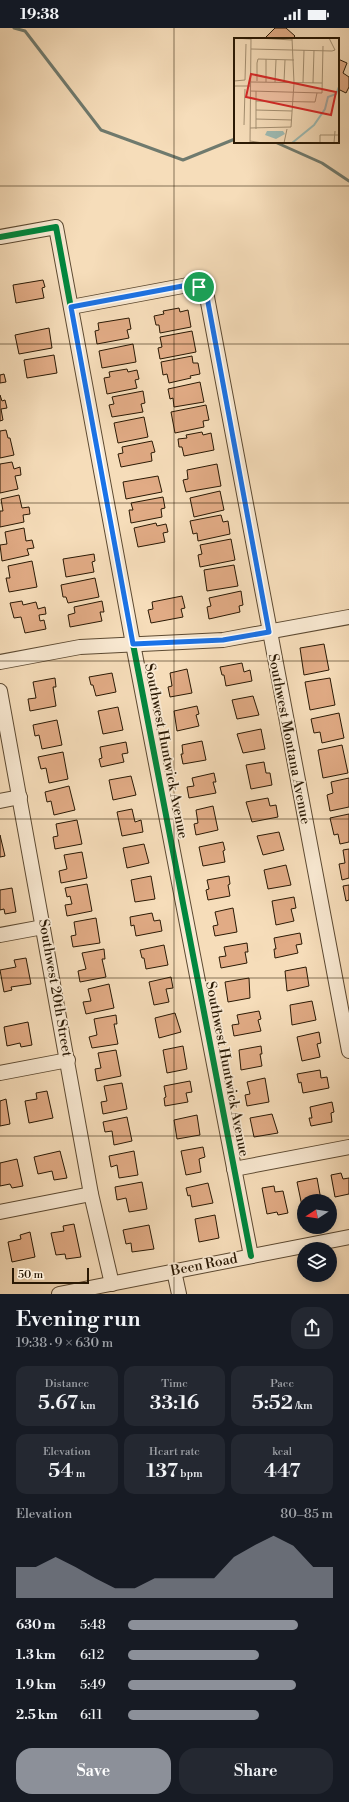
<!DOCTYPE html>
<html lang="en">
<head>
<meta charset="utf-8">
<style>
	:root { --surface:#171b24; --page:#242831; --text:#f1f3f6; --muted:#9ea1a6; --accent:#8c9099 }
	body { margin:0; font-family:"Libre Bodoni",serif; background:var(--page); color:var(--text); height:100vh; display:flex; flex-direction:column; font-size:15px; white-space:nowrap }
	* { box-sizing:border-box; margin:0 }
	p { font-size:13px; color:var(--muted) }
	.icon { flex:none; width:22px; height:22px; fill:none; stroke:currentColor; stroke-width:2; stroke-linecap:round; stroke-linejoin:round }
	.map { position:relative; height:1266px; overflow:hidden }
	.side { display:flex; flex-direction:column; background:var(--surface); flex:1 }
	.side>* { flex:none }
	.needle { width:26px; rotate:258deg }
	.controls { position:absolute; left:297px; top:1166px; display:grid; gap:8px }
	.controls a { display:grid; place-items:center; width:40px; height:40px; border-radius:50%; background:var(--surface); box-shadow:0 2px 10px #0003; font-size:20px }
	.scale { position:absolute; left:12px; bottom:10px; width:77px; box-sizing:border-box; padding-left:4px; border:2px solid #2a1904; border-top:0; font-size:11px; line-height:14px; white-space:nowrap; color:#2a1904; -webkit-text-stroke:3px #f9e9d2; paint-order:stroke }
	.pin { position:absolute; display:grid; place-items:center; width:34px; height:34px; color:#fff; margin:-17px; border:2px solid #fff; border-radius:50%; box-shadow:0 1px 4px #0007 }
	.round { display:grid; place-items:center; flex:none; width:42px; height:42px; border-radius:16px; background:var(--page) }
	.headline { display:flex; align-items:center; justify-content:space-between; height:68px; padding:0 16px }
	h1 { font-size:22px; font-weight:600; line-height:30px }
	.figures { display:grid; grid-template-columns:repeat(3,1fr); gap:6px; height:68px; padding:4px 16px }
	.figures div { display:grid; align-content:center; border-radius:10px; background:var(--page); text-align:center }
	.figures b { font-size:20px; font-weight:600 }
	.figures small { font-size:11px; font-weight:400 }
	.figures p { font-size:11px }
	.chart { height:112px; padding:8px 16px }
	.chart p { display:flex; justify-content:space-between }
	.chart svg { width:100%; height:72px; margin-top:4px; fill:var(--accent); opacity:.7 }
	.action { display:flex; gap:8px; margin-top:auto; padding:8px 16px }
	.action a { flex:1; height:46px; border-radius:16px; background:var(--accent); color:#fff; font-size:16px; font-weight:600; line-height:46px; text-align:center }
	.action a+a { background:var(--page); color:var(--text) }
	ul { padding:0 16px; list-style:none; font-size:13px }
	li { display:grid; grid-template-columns:64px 48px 1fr; align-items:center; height:30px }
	li i { height:10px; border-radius:5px; background:var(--accent) }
	.status { display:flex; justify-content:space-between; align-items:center; height:28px; padding:0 20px; background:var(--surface); direction:ltr }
	.status svg { height:11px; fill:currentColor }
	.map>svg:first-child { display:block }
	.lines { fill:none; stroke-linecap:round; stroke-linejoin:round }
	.stream { stroke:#6f7a6e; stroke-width:3 }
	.building { fill:#e1ab85; stroke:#2a1904 }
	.minor-casing { stroke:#5d4a32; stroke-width:16 }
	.minor { stroke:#f9e9d2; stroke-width:14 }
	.cycleway-casing { stroke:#f9e9d2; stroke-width:8 }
	.cycleway { stroke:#00873e; stroke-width:6 }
	.route-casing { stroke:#fff; stroke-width:8 }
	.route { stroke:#1a73e8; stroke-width:5 }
	.grid { fill:none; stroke:#2a1904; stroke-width:1; stroke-opacity:0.55 }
	.labels { text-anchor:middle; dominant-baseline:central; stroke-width:3.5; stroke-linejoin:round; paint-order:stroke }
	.street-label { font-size:14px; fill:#2a1904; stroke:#f9e9d2 }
	.inset-river { fill:none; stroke:#9dbbb4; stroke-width:2 }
	.inset-road { fill:none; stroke:#a48f71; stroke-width:1 }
	.view { fill:#d62828; fill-opacity:0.15; stroke:#d62828; stroke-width:2 }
	.inset-edge { fill:none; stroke:#2a1904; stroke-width:2 }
</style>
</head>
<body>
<div class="status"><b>19:38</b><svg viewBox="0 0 49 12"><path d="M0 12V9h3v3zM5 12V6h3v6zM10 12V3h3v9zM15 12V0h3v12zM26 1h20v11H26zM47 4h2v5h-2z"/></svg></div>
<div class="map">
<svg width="349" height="1266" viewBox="0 0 349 1266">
	<rect width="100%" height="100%" fill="#f6ddba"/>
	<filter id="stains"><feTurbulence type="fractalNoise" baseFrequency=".005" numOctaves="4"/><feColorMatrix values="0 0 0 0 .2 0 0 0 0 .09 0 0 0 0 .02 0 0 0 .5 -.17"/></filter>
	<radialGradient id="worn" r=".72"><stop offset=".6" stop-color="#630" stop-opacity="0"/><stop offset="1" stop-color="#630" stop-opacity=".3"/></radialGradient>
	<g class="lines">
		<g class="stream">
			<path d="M14 0 25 3 101 102 183 132 235 111"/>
			<path d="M275 114 322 135 349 153"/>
		</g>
	</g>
	<g class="building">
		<path d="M275 0H286L295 8 292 11H264Z"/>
		<path d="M338 31 347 35 343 45 349 49V59L346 65 338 61Z"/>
		<path d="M43 252 45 259 42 260 44 270 16 275 13 257Z"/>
		<path d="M179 280 180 284 188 282 191 299 160 305 159 297H156L154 288 164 286 163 283Z"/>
		<path d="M129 290 131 301 127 302 129 310 97 316 95 303 99 302 98 295Z"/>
		<path d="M49 300 52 320 19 326 15 307Z"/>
		<path d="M192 303 196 324 160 331 158 320 162 319 160 309Z"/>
		<path d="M133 316 136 334 102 340 99 323Z"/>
		<path d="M54 327 57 345 27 350 24 332Z"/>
		<path d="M192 328 193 335H198L200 346 190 348 191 350 169 355 167 346 163 347 161 334Z"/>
		<path d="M127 341 128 344 137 342 139 351 135 352 137 360 107 366 104 350 110 349 109 344Z"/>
		<path d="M4 346 6 354 0 355V347Z"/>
		<path d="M200 354 204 374 174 379 173 370 170 371 168 361Z"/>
		<path d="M143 363 145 375 141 376 143 384 112 389 109 377 114 376 112 369Z"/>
		<path d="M0 367 2 373 5 372 7 380 1 381 3 392 0 393Z"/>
		<path d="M206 377 209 392 203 393 204 399 175 405 171 384Z"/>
		<path d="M144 389 148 409 118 415 114 395Z"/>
		<path d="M6 402 8 410H10L14 427 0 430V403Z"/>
		<path d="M202 404 203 407 211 405 214 422 184 428 182 419H179L178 411 187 410 186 407Z"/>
		<path d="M152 413 155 424 151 425 152 433 121 439 118 426 123 425 122 419Z"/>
		<path d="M12 434 14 441 20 439 21 447 15 448 18 461 0 465V436Z"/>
		<path d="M217 436 221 458 186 464 183 452 188 451 187 442Z"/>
		<path d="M158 448 162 464 126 471 123 454Z"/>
		<path d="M220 463 224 482 194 489 190 470Z"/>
		<path d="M19 467 22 480 29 479 30 486 23 487 24 494 0 499V483H3L1 471Z"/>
		<path d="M163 469 165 480 161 481 162 489 131 495 129 482H133L131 475Z"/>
		<path d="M221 487 223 494 228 493 230 506 198 513 197 505 193 506 190 493Z"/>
		<path d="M156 495 157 498 166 496 168 504 163 505 165 514 138 519 134 500Z"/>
		<path d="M24 500 26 513 32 512 34 520 27 521 29 527 2 533 0 517 7 516 5 504Z"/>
		<path d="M231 511 235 532 200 539 198 527 202 526 200 517Z"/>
		<path d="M94 526 95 533 92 534 94 544 66 549 63 531Z"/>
		<path d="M32 533 37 559 9 564 6 550H10L8 538Z"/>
		<path d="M234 537 238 558 207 563 204 542Z"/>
		<path d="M95 550 99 569 68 575 66 569H63L61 557Z"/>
		<path d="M241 563 243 577 239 578 240 584 209 591 207 579 211 578 209 570Z"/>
		<path d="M182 568 185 580 181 581 183 589 151 595 148 582 153 581 152 574Z"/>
		<path d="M22 573 23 577 36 574 38 581 45 579 46 586 39 587 40 593 44 592 46 601 25 605 21 589 14 590 10 575Z"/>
		<path d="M102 573 104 584H100L102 593 70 599 68 587 75 585 74 579Z"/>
		<path d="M324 616 329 642 304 647 300 620Z"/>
		<path d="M242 635 244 644 250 642 252 653 226 658 224 647H222L220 639Z"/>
		<path d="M187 641 192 665 170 669 168 659 172 658 170 645Z"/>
		<path d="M112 645 116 664 96 668 93 657H91L89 649Z"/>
		<path d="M55 650 56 659H53L56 678 30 683 28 671 36 670 33 654Z"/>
		<path d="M330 650 335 677 310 682 305 654Z"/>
		<path d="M253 668 259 687 237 691 232 672Z"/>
		<path d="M197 678 199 686 196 687 199 698 177 703 174 683Z"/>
		<path d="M118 679 123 702 103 706 98 683Z"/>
		<path d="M339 685 344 710 322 715 320 704 314 705 311 691Z"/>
		<path d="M57 692 62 717 42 721 39 707 35 708 33 697Z"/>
		<path d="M261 701 265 721 243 725 237 706Z"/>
		<path d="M202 713 206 732 183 736 181 726H183L182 717Z"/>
		<path d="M126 714 128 725 122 726 124 734 101 739 99 731 102 730 100 719Z"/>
		<path d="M342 717 348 745 323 750 318 722Z"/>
		<path d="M63 724 68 751 49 755 46 740 41 741 38 729Z"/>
		<path d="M264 734 266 745H270L272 757 251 761 246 737Z"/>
		<path d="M214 745 216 754H213L216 765 189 770 187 759 194 758 192 750Z"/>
		<path d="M131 748 136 767 113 772 109 752Z"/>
		<path d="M349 750V779L330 783 327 767 333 765 331 754Z"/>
		<path d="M69 758 75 782 54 787 51 773 47 774 45 764Z"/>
		<path d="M268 770 270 778 276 777 278 789 252 794 246 774Z"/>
		<path d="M213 778 218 802 196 807 194 796 198 795 196 782Z"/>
		<path d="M132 781 135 794 141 792 143 804 122 808 117 784Z"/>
		<path d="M349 786V814L340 816 338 806 334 807 330 790Z"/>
		<path d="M77 792 82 816 55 821 53 809 58 808 56 796Z"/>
		<path d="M279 804 284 822 263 827 257 808Z"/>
		<path d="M0 807 5 828 0 829Z"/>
		<path d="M223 814 225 822 223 823 225 834 203 838 199 819Z"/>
		<path d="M144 816 149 835 127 840 123 820Z"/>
		<path d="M349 821V850L342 852 339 836 345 835 343 822Z"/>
		<path d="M82 824 87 850 61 855 59 843 67 841 64 827Z"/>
		<path d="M286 837 291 857 268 861 264 842Z"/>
		<path d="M151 848 155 871 135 874 131 852Z"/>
		<path d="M229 848 230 856 228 857 230 868 208 872 206 862 209 861 207 852Z"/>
		<path d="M87 856 92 883 67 888 65 877 72 876 70 868 67 869 65 860Z"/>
		<path d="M349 857V872L346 873 343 858Z"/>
		<path d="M12 860 16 884 5 886 4 881 0 882V862Z"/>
		<path d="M294 869 296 880 291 881 294 893 276 897 272 873Z"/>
		<path d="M233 880 237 904 215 908 213 898 218 897 215 884Z"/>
		<path d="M152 885 154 893 160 892 162 903 136 908 134 897 131 898 130 889Z"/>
		<path d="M96 890 100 915 73 919 71 908 76 907 74 894Z"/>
		<path d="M300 905 302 916 296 917 298 925 275 930 274 921H276L274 910Z"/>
		<path d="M247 915 248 924H245L247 935 221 940 219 929 226 928 224 919Z"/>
		<path d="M164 917 168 937 146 941 144 930H142L140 922Z"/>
		<path d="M104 921 105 931H102L106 949 80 954 78 943 86 941 82 925Z"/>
		<path d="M26 930 31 956 11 959 12 962 4 964 0 942 16 939 14 932Z"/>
		<path d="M306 939 309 958 287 963 285 943Z"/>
		<path d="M171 949 173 960 166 961 169 974 154 977 149 954Z"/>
		<path d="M249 950 250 970 228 974 225 954Z"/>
		<path d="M109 956 114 980 86 986 83 974 91 973 88 961Z"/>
		<path d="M312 973 316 992 292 997 290 977Z"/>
		<path d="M259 983 261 991 258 992 261 1003 234 1008 232 997 239 996 237 987Z"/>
		<path d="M175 985 181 1004 159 1010 155 990Z"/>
		<path d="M116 987 117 996H114L118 1016 92 1020 89 1009 97 1007 94 991Z"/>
		<path d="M28 994 32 1017 21 1019 20 1015 7 1018 4 999Z"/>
		<path d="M319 1004 321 1015 317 1016 320 1029 302 1033 297 1009Z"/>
		<path d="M183 1018 187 1041 167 1045 163 1022Z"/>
		<path d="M261 1018 262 1026H260L262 1038 241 1042 239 1022Z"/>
		<path d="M116 1022 121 1048 97 1053 95 1041 101 1040 98 1025Z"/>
		<path d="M320 1042 321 1050 327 1049 329 1060 303 1065 301 1054 299 1055 297 1046Z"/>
		<path d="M265 1050 269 1074 247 1078 245 1067 250 1066 247 1054Z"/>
		<path d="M190 1053 192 1064 186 1065 188 1074 165 1078 164 1070 166 1069 164 1058Z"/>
		<path d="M122 1055 127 1081 103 1086 101 1074 107 1073 104 1058Z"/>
		<path d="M47 1063 53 1090 29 1095 25 1073 37 1071 36 1065Z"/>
		<path d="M6 1071 10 1096 0 1098V1073Z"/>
		<path d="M332 1074 334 1084 331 1085 332 1094 311 1098 309 1090H312L310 1079Z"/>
		<path d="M272 1086 278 1105 254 1109 250 1090Z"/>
		<path d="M197 1087 200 1107 177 1111 174 1092Z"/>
		<path d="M127 1089 132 1113 114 1117 112 1103 105 1104 103 1094Z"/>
		<path d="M203 1119 205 1129 199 1131 201 1144 186 1147 181 1123Z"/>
		<path d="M60 1123 67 1150 54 1152 52 1143 38 1146 34 1129Z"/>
		<path d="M134 1123 138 1147 119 1150 117 1137 111 1139 109 1128Z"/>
		<path d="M17 1131 23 1158 12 1160 10 1156 0 1158V1135Z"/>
		<path d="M341 1145 343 1151 349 1150V1166L335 1169 331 1147Z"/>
		<path d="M317 1150 321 1172 304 1173V1178H302L297 1154Z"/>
		<path d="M142 1154 147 1181 129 1184 126 1170 117 1172 115 1159Z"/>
		<path d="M208 1155 213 1175 192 1179 190 1167 188 1168 186 1160Z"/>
		<path d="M274 1158 275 1164 283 1163 288 1185 278 1187 277 1184 267 1186 262 1160Z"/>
		<path d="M215 1187 219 1210 199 1214 195 1191Z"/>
		<path d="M74 1196 81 1229 66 1231 65 1226 56 1227 51 1205 64 1203 63 1198Z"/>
		<path d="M149 1197 154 1221 132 1224 131 1215 126 1216 123 1202Z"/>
		<path d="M30 1204 35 1229 12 1234 8 1214 21 1211 20 1207Z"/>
	</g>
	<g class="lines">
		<defs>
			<g id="minor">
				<path d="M0 209 56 199 133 616 251 1228"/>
				<path d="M71 279 188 257 199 259 207 269 349 1023"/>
				<path d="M0 634 80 619 223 612 349 589"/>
				<path d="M0 663 91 1166 112 1256"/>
				<path d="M0 773 20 769"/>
				<path d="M0 907 43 899"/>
				<path d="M0 1045 68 1032"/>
				<path d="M234 1141 349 1119"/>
				<path d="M0 1184 91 1166"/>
				<path d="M174 1243 179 1266"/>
				<path d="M59 1266 349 1209"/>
			</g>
		</defs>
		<use href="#minor" class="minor-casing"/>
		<use href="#minor" class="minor"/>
		<defs>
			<path id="cycleway" d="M0 209 56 199 133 616 251 1228"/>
		</defs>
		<use href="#cycleway" class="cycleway-casing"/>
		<use href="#cycleway" class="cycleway"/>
	</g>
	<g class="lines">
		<defs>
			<path id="route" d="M188 257 199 259 207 269 269 604 223 612 133 616 71 279Z"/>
		</defs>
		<use href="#route" class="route-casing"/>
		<use href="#route" class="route"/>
	</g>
	<path class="grid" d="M174 0V1266M0 158H349M0 316H349M0 475H349M0 633H349M0 791H349M0 950H349M0 1108H349"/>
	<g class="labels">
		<g class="street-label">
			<text transform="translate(289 711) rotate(79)">Southwest Montana Avenue</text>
			<text transform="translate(166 723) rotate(79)">Southwest Huntwick Avenue</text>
			<text transform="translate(55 960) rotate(80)">Southwest 20th Street</text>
			<text transform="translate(227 1041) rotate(79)">Southwest Huntwick Avenue</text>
			<text transform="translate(204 1237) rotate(-11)">Been Road</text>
		</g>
	</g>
	<g transform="translate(234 10)">
		<rect width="105" height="105" fill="#f6ddba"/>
		<path d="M49 93 51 96 42 101 31 97 33 93Z" fill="#9dbbb4"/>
		<path class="inset-river" d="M58 105 80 87 91 71 94 59 102 56 105 49"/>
		<path class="inset-road" d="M0 0 17 1M23 0 58 2M17 11 98 13 101 12 95 0M23 25 24 21 60 22M0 43 11 42 12 6M23 43V25M17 44 88 45M32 44V21M41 44 42 22M50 44 51 22M69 45 70 12M79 45 80 12M0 48H17M16 53 88 55 89 8M22 63 81 64 83 55M22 72 58 73M22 81 58 82M10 87 11 51M16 90 57 89 60 45 58 0M22 91V53M16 103 29 105M16 105 17 0M50 105 53 91M86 105V97H105M100 105 101 93"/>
		<path class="view" d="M17 36 102 54 97 77 12 59Z"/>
		<rect width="105" height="105" class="inset-edge"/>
	</g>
	<rect width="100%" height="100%" filter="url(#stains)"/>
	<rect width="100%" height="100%" fill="url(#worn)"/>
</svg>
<div class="controls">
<a><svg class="needle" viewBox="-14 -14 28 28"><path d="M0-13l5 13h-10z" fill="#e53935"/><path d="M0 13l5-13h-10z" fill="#9ea1a6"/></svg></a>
<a><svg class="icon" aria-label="layers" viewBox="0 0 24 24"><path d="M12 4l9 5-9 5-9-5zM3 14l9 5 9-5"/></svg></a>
</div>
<div class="scale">50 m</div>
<div class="pin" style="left:199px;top:259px;background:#1e9e55"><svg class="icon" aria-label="arrive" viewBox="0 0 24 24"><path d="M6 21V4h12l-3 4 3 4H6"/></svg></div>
</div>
<section class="side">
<div class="headline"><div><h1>Evening run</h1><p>19:38 · 9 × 630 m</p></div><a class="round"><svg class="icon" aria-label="share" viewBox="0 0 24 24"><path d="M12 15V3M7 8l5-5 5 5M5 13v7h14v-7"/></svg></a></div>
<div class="figures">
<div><p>Distance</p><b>5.67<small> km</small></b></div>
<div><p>Time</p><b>33:16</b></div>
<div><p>Pace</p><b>5:52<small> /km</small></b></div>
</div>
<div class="figures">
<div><p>Elevation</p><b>54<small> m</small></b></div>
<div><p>Heart rate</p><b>137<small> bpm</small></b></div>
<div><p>kcal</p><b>447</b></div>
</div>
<div class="chart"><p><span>Elevation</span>80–85 m</p>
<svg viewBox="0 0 160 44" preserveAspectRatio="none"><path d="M0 44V25L10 25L20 19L30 25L40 32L50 38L60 38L70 32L80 32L90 32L100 32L110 19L120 12L130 6L140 12L150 25L160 25V44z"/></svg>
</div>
<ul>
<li><b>630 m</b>5:48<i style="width:83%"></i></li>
<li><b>1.3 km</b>6:12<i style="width:64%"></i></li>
<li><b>1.9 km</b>5:49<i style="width:82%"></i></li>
<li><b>2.5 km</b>6:11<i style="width:64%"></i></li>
</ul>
<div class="action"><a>Save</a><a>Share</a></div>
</section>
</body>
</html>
